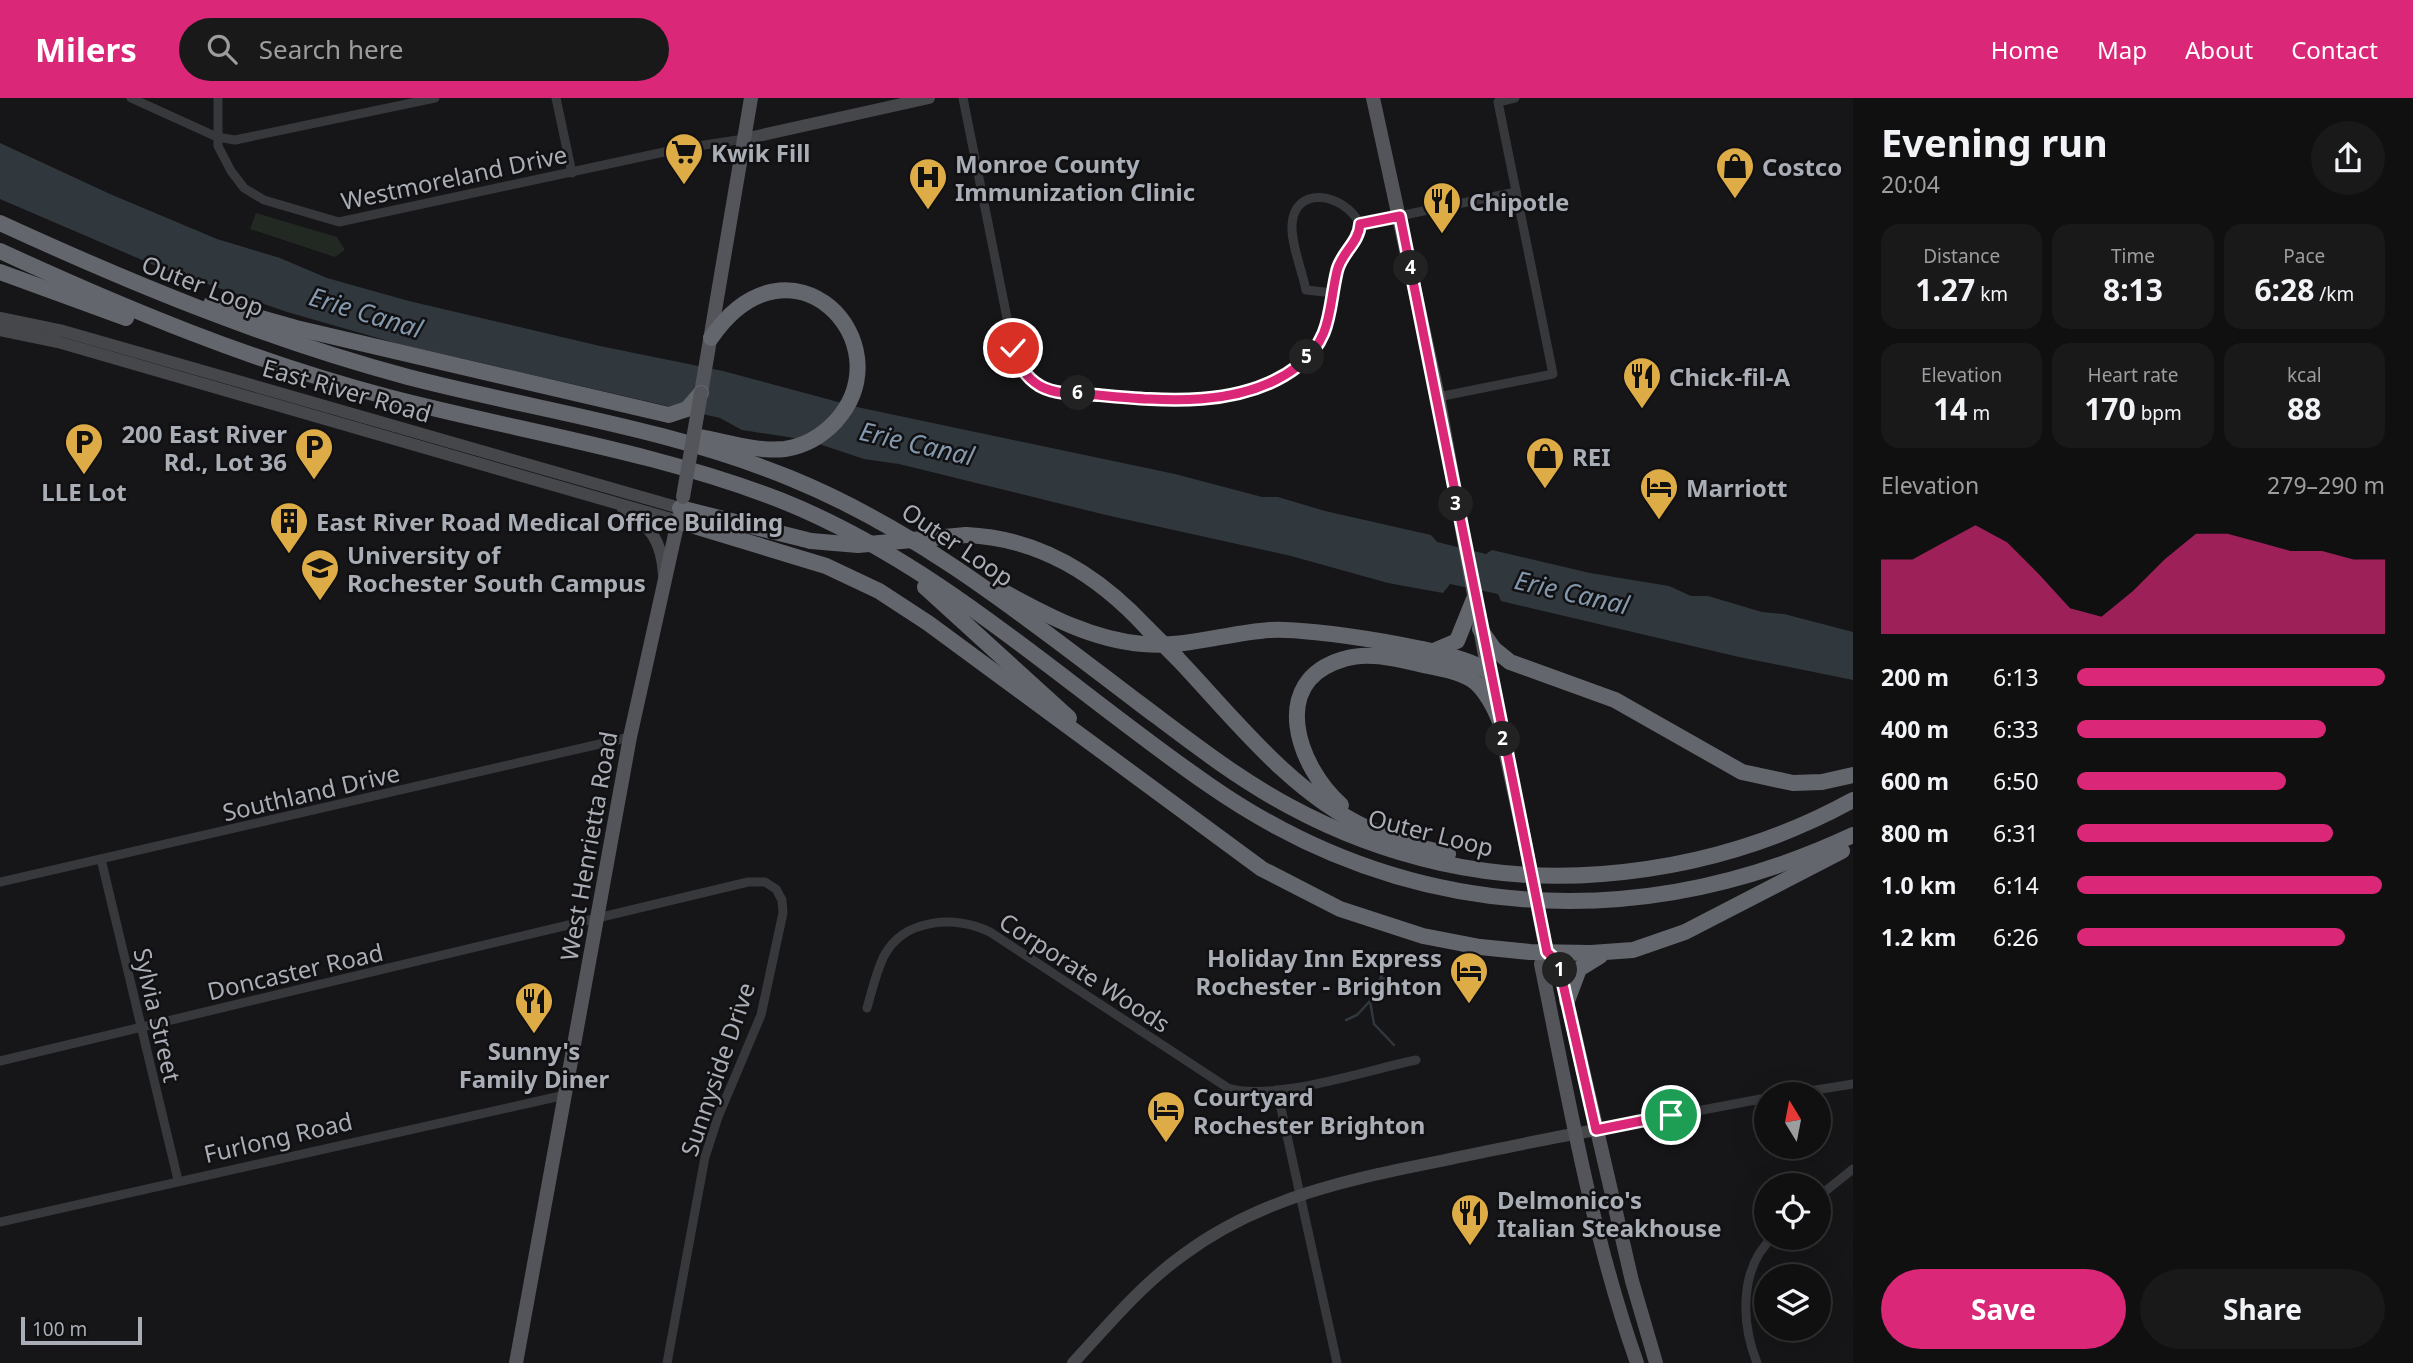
<!DOCTYPE html>
<html lang="en">
<head>
<meta charset="utf-8">
<style>
	:root { --surface:#101011; --page:#19191a; --text:#f1f3f6; --muted:#9c9d9f; --line:#303031; --accent:#db2777 }
	body { margin:0; font-family:"Noto Sans",sans-serif; background:var(--page); color:var(--text); height:100vh; display:flex; flex-direction:column; font-size:26px; white-space:nowrap }
	* { box-sizing:border-box; margin:0 }
	p { font-size:23px; color:var(--muted) }
	.icon { flex:none; width:38px; height:38px; fill:none; stroke:currentColor; stroke-width:2; stroke-linecap:round; stroke-linejoin:round }
	.map { position:relative; flex:1; overflow:hidden }
	.side { display:flex; flex-direction:column; background:var(--surface); width:560px }
	.side>* { flex:none }
	.needle { width:46px; rotate:350deg }
	.controls { position:absolute; left:1754px; top:984px; display:grid; gap:14px }
	.controls a { display:grid; place-items:center; width:77px; height:77px; border-radius:50%; background:var(--surface); box-shadow:0 7px 28px #0002,0 0 0 2px var(--line); font-size:35px }
	.scale { position:absolute; left:21px; bottom:18px; width:121px; box-sizing:border-box; padding-left:7px; border:4px solid #a9adb6; border-top:0; font-size:19px; line-height:24px; white-space:nowrap; color:#a9adb6; -webkit-text-stroke:5px #111012; paint-order:stroke }
	.pin { position:absolute; display:grid; place-items:center; width:60px; height:60px; color:#fff; margin:-30px; border:4px solid #fff; border-radius:50%; box-shadow:0 2px 7px #0007 }
	.km { position:absolute; width:35px; height:35px; margin:-18px; border-radius:50%; background:#222; color:#fff; font-size:19px; line-height:35px; text-align:center }
	.round { display:grid; place-items:center; flex:none; width:74px; height:74px; border-radius:37px; background:var(--page) }
	.head { display:flex; align-items:center; justify-content:space-between; height:119px; padding:0 28px }
	h1 { font-size:38px; font-weight:700; line-height:52px }
	.figures { display:grid; grid-template-columns:repeat(3,1fr); gap:10px; height:119px; padding:7px 28px }
	.figures div { display:grid; align-content:center; border-radius:18px; background:var(--page); text-align:center }
	.figures b { font-size:30px; font-weight:700 }
	.figures small { font-size:19px; font-weight:400 }
	.figures p { font-size:19px }
	.chart { height:196px; padding:14px 28px }
	.chart p { display:flex; justify-content:space-between }
	.chart svg { width:100%; height:126px; margin-top:7px; fill:var(--accent); opacity:.7 }
	.button { display:flex; gap:14px; margin-top:auto; padding:14px 28px }
	.button a { flex:1; height:80px; border-radius:42px; background:var(--accent); color:#fff; font-size:28px; font-weight:700; line-height:80px; text-align:center }
	.button a+a { background:var(--page); color:var(--text) }
	ul { padding:0 28px; list-style:none; font-size:23px }
	li { display:grid; grid-template-columns:112px 84px 1fr; align-items:center; height:52px }
	li i { height:18px; border-radius:9px; background:var(--accent) }
	header { display:flex; align-items:center; gap:42px; box-sizing:border-box; height:98px; padding:0 35px; background:var(--accent); color:#fff }
	header strong { font-size:33px }
	nav { display:flex; gap:38px; margin-inline-start:auto; font-size:24px }
	.search { width:490px; height:63px; background:var(--page); display:flex; align-items:center; gap:18px; box-sizing:border-box; padding:0 24px; border-radius:38px; color:var(--muted); font-size:26px }
	main { display:flex; flex:1; min-height:0 }
	.map>svg:first-child { display:block }
	.green { fill:#222923 }
	.water { fill:#30383e }
	.lines { fill:none; stroke-linecap:round; stroke-linejoin:round }
	.stream { stroke:#30383e; stroke-width:2.5 }
	.street { stroke:#37383c; stroke-width:9 }
	.secondary { stroke:#45474b; stroke-width:12 }
	.primary { stroke:#53555a; stroke-width:14 }
	.highway { stroke:#63666c; stroke-width:16 }
	.primary-bridge { stroke:#53555a; stroke-width:14 }
	.highway-bridge { stroke:#63666c; stroke-width:16 }
	.route-casing { stroke:#fff; stroke-width:14 }
	.route { stroke:#db2777; stroke-width:9 }
	.labels { text-anchor:middle; dominant-baseline:central; stroke-width:5; stroke-linejoin:round; paint-order:stroke }
	.poi-label { font-size:24px; font-weight:bold; fill:#a9adb6; stroke:#111012; text-anchor:start }
	.street-label { font-size:24px; fill:#a9adb6; stroke:#111012 }
	.water-label { font-size:26px; font-style:italic; fill:#8499ad; stroke:#111012 }
</style>
</head>
<body>
<header>
<strong>Milers</strong>
<div class="search"><svg class="icon" aria-label="search" viewBox="0 0 24 24"><circle cx="10" cy="10" r="6"/><path d="M15 15l6 6"/></svg>Search here</div>
<nav><a>Home</a><a>Map</a><a>About</a><a>Contact</a></nav>
</header>
<main>
<div class="map">
<svg width="1853" height="1265" viewBox="0 0 1853 1265">
	<rect width="100%" height="100%" fill="#161517"/>
	<path class="green" d="M256 115 337 139 345 152 335 159 250 131Z"/>
	<path class="water" d="M0 45 110 96 217 141 280 160 327 180 409 203 600 248 723 273 857 309 1175 376 1262 399H1278L1325 413 1431 437 1437 444 1486 456 1492 452 1590 475 1669 488 1691 498H1708L1762 514 1784 516 1853 534V582L1739 559 1501 503 1498 496 1450 486 1443 495 1388 485 1291 458 1106 417 899 366 864 361 807 342 742 332 720 320 399 246 287 214 156 168 0 101Z"/>
	<g class="lines">
		<g class="stream">
			<path d="M1382 877 1370 903 1374 926 1394 947"/>
			<path d="M1381 881 1390 880"/>
			<path d="M1346 922 1357 917 1370 903"/>
		</g>
		<g class="street">
			<path d="M131 0 217 39 235 42 435 0"/>
			<path d="M218 0V48L231 73 244 90 264 102 339 124 678 51 744 41"/>
			<path d="M556 0 572 75"/>
			<path d="M963 0 1013 250C1019 267 1025 279 1041 288 1056 297 1080 296 1098 297 1162 303 1243 311 1298 268 1333 240 1328 211 1337 173 1341 155 1359 145 1360 126"/>
			<path d="M1360 126 1516 94"/>
			<path d="M1334 195 1306 192C1302 172 1291 146 1292 127 1294 87 1343 94 1360 126"/>
			<path d="M1438 299 1553 276 1498 4 1515 0"/>
			<path d="M101 761 178 1082"/>
			<path d="M0 784 630 639"/>
			<path d="M867 910C872 893 876 874 884 858 904 820 956 817 990 834L1228 990C1274 1004 1367 972 1416 962"/>
			<path d="M0 963 748 784H765L776 791 782 802 783 815 761 917 718 1019 705 1059 667 1265"/>
			<path d="M1277 992 1337 1265"/>
			<path d="M1791 996 1853 986"/>
			<path d="M1596 1032 1766 1000"/>
			<path d="M1818 1099 1853 1071"/>
			<path d="M0 1124 565 997"/>
			<path d="M1757 1265C1741 1225 1739 1170 1773 1139"/>
		</g>
		<g class="secondary">
			<path d="M744 41 929 0"/>
			<path d="M0 220 63 233 680 410"/>
			<path d="M0 232 58 244 678 423"/>
			<path d="M623 411C651 427 662 444 664 477"/>
			<path d="M1073 1265C1108 1227 1141 1187 1183 1157 1262 1098 1355 1080 1450 1061 1499 1051 1548 1040 1596 1032"/>
		</g>
		<g class="primary">
			<path d="M1373 0 1438 299 1488 574 1525 744"/>
			<path d="M701 295 751 0"/>
			<path d="M1546 849 1558 864 1632 1183 1656 1265"/>
			<path d="M1547 854 1541 866C1568 998 1592 1138 1637 1265"/>
			<path d="M516 1265 630 639 680 414"/>
		</g>
		<g class="highway">
			<path d="M0 125C133 186 266 241 408 279 535 312 668 330 790 380 920 433 1028 521 1139 605 1187 641 1235 679 1289 708 1385 760 1493 785 1602 776 1691 769 1775 745 1853 702"/>
			<path d="M0 153C126 211 254 264 388 299 518 333 654 353 780 402 941 466 1068 590 1209 687 1406 824 1637 838 1853 737"/>
			<path d="M0 174 126 220"/>
			<path d="M211 206 296 230 669 317 687 311 701 295"/>
			<path d="M700 339C727 344 757 354 785 351 805 348 822 338 836 323 906 244 790 125 711 240"/>
			<path d="M680 410 811 443"/>
			<path d="M678 423 826 468 879 493 928 525 1262 771 1340 811 1423 838 1480 849 1530 854 1591 855 1633 852 1685 834 1842 753"/>
			<path d="M966 437C1040 440 1098 477 1147 530"/>
			<path d="M925 489 1069 620"/>
			<path d="M1004 494C1048 518 1093 542 1143 546 1187 550 1226 535 1270 532 1306 529 1464 552 1488 574"/>
			<path d="M1480 531 1494 551 1510 564 1615 602 1742 674 1793 685 1822 684 1853 677"/>
			<path d="M1431 554 1457 543 1474 501"/>
			<path d="M1177 560C1234 620 1290 694 1367 730 1392 742 1421 750 1448 756"/>
			<path d="M1341 707C1298 669 1267 583 1344 561 1369 553 1397 561 1423 567 1467 576 1480 577 1499 621"/>
			<path d="M1567 903 1579 871 1600 858"/>
		</g>
		<g class="primary-bridge">
			<path d="M683 399 701 295"/>
			<path d="M1525 744 1544 841"/>
		</g>
		<g class="highway-bridge">
			<path d="M811 443 858 447 966 437"/>
			<path d="M1147 530 1177 560"/>
		</g>
	</g>
	<g class="lines">
		<defs>
			<path id="route" d="M1013 250C1019 267 1025 279 1040 288 1056 297 1080 296 1098 297 1162 303 1243 311 1298 268 1333 240 1328 211 1337 173 1341 155 1359 145 1360 126L1400 118C1450 363 1496 609 1547 854L1558 864 1596 1032 1671 1017"/>
		</defs>
		<use href="#route" class="route-casing"/>
		<use href="#route" class="route"/>
	</g>
	<defs>
		<symbol id="supermarket-pin" viewBox="-11 -11 22 30"><path d="M0 17L-7.5 6A9.5 9.5 0 1 1 7.5 6Z" fill="#deac47" stroke="#111012"/><path d="M-6-5.5h2.5l.6 2H6L4.5 2H-2.5L-4.4-4H-6ZM-1.5 3.2a1.3 1.3 0 1 0 .1 0ZM3 3.2a1.3 1.3 0 1 0 .1 0Z" fill="#111"/></symbol>
		<symbol id="shop-pin" viewBox="-11 -11 22 30"><path d="M0 17L-7.5 6A9.5 9.5 0 1 1 7.5 6Z" fill="#deac47" stroke="#111012"/><path d="M-5-2.5h2.3a2.7 3.5 0 0 1 5.4 0H5L5.5 6h-11ZM-1.5-2.5h3a1.5 2.3 0 0 0-3 0Z" fill="#111"/></symbol>
		<symbol id="hospital-pin" viewBox="-11 -11 22 30"><path d="M0 17L-7.5 6A9.5 9.5 0 1 1 7.5 6Z" fill="#deac47" stroke="#111012"/><path d="M-5-5h3v3.5h4V-5h3V5h-3V1.5h-4V5h-3Z" fill="#111"/></symbol>
		<symbol id="restaurant-pin" viewBox="-11 -11 22 30"><path d="M0 17L-7.5 6A9.5 9.5 0 1 1 7.5 6Z" fill="#deac47" stroke="#111012"/><path d="M-5-6h1v4h1v-4h1v4h1v-4h1v5L-1.5 .5V6h-2V.5L-5-1ZM5-6V6H3V1.5H1.5Q1.5-4 5-6Z" fill="#111"/></symbol>
		<symbol id="parking-pin" viewBox="-11 -11 22 30"><path d="M0 17L-7.5 6A9.5 9.5 0 1 1 7.5 6Z" fill="#deac47" stroke="#111012"/><path d="M-3.5-5.5H1a3.5 3.5 0 0 1 0 7H-1V5.5H-3.5ZM-1-3.4V-.6H.8a1.4 1.4 0 0 0 0-2.8Z" fill="#111"/></symbol>
		<symbol id="hotel-pin" viewBox="-11 -11 22 30"><path d="M0 17L-7.5 6A9.5 9.5 0 1 1 7.5 6Z" fill="#deac47" stroke="#111012"/><path d="M-6-4.5h1.5V1H6V5H4.5V3h-9V5H-6ZM-4 0a1.8 1.8 0 1 1 3.6 0ZM.5 0V-2.5h3Q6-2.5 6 0Z" fill="#111"/></symbol>
		<symbol id="building-pin" viewBox="-11 -11 22 30"><path d="M0 17L-7.5 6A9.5 9.5 0 1 1 7.5 6Z" fill="#deac47" stroke="#111012"/><path d="M-4-6H4V6H1V3H-1V6H-4ZM-2.5-4.3h1.7v1.8h-1.7ZM.8-4.3h1.7v1.8H.8ZM-2.5-1h1.7V.8h-1.7ZM.8-1h1.7V.8H.8Z" fill="#111"/></symbol>
		<symbol id="university-pin" viewBox="-11 -11 22 30"><path d="M0 17L-7.5 6A9.5 9.5 0 1 1 7.5 6Z" fill="#deac47" stroke="#111012"/><path d="M0-5L7-2L0 1L-7-2ZM-4 1L0 2.5L4 1V4Q0 6-4 4Z" fill="#111"/></symbol>
	</defs>
	<g fill-rule="evenodd">
		<use href="#supermarket-pin" x="662" y="32" width="44" height="60"/>
		<use href="#shop-pin" x="1713" y="46" width="44" height="60"/>
		<use href="#hospital-pin" x="906" y="57" width="44" height="60"/>
		<use href="#restaurant-pin" x="1420" y="81" width="44" height="60"/>
		<use href="#restaurant-pin" x="1620" y="256" width="44" height="60"/>
		<use href="#parking-pin" x="62" y="322" width="44" height="60"/>
		<use href="#parking-pin" x="292" y="327" width="44" height="60"/>
		<use href="#shop-pin" x="1523" y="336" width="44" height="60"/>
		<use href="#hotel-pin" x="1637" y="367" width="44" height="60"/>
		<use href="#building-pin" x="267" y="401" width="44" height="60"/>
		<use href="#university-pin" x="298" y="448" width="44" height="60"/>
		<use href="#hotel-pin" x="1447" y="851" width="44" height="60"/>
		<use href="#restaurant-pin" x="512" y="881" width="44" height="60"/>
		<use href="#hotel-pin" x="1144" y="990" width="44" height="60"/>
		<use href="#restaurant-pin" x="1448" y="1093" width="44" height="60"/>
	</g>
	<g class="labels">
		<g class="poi-label">
			<text x="711" y="54">Kwik Fill</text>
			<text x="955" y="65">Monroe County<tspan x="955" dy="28">Immunization Clinic</tspan></text>
			<text x="1762" y="68">Costco</text>
			<text x="1469" y="103">Chipotle</text>
			<text x="1669" y="278">Chick-fil-A</text>
			<text x="287" y="335" text-anchor="end">200 East River<tspan x="287" dy="28">Rd., Lot 36</tspan></text>
			<text x="1572" y="358">REI</text>
			<text x="1686" y="389">Marriott</text>
			<text x="84" y="393" text-anchor="middle">LLE Lot</text>
			<text x="316" y="423">East River Road Medical Office Building</text>
			<text x="347" y="456">University of<tspan x="347" dy="28">Rochester South Campus</tspan></text>
			<text x="1442" y="859" text-anchor="end">Holiday Inn Express<tspan x="1442" dy="28">Rochester - Brighton</tspan></text>
			<text x="534" y="952" text-anchor="middle">Sunny's<tspan x="534" dy="28">Family Diner</tspan></text>
			<text x="1193" y="998">Courtyard<tspan x="1193" dy="28">Rochester Brighton</tspan></text>
			<text x="1497" y="1101">Delmonico's<tspan x="1497" dy="28">Italian Steakhouse</tspan></text>
		</g>
		<g class="street-label">
			<text transform="translate(454 79) rotate(-12)">Westmoreland Drive</text>
			<text transform="translate(203 187) rotate(21)">Outer Loop</text>
			<text transform="translate(347 292) rotate(16)">East River Road</text>
			<text transform="translate(958 446) rotate(34)">Outer Loop</text>
			<text transform="translate(311 694) rotate(-13)">Southland Drive</text>
			<text transform="translate(1431 734) rotate(14)">Outer Loop</text>
			<text transform="translate(588 748) rotate(-80)">West Henrietta Road</text>
			<text transform="translate(295 873) rotate(-13)">Doncaster Road</text>
			<text transform="translate(1085 874) rotate(33)">Corporate Woods</text>
			<text transform="translate(158 917) rotate(77)">Sylvia Street</text>
			<text transform="translate(717 971) rotate(-71)">Sunnyside Drive</text>
			<text transform="translate(278 1039) rotate(-13)">Furlong Road</text>
		</g>
		<g class="water-label">
			<text transform="translate(366 214) rotate(17)">Erie Canal</text>
			<text transform="translate(917 345) rotate(13)">Erie Canal</text>
			<text transform="translate(1572 494) rotate(13)">Erie Canal</text>
		</g>
	</g>
</svg>
<div class="controls">
<a><svg class="needle" viewBox="-14 -14 28 28"><path d="M0-13l5 13h-10z" fill="#e53935"/><path d="M0 13l5-13h-10z" fill="#9c9d9f"/></svg></a>
<a><svg class="icon" aria-label="locate" viewBox="0 0 24 24"><circle cx="12" cy="12" r="6"/><path d="M12 2v4M12 18v4M2 12h4M18 12h4"/></svg></a>
<a><svg class="icon" aria-label="layers" viewBox="0 0 24 24"><path d="M12 4l9 5-9 5-9-5zM3 14l9 5 9-5"/></svg></a>
</div>
<div class="scale">100 m</div>
<div class="pin" style="left:1671px;top:1017px;background:#1e9e55"><svg class="icon" aria-label="arrive" viewBox="0 0 24 24"><path d="M6 21V4h12l-3 4 3 4H6"/></svg></div>
<div class="pin" style="left:1013px;top:250px;background:#d93025"><svg class="icon" aria-label="check" viewBox="0 0 24 24"><path d="M5 12l5 5 9-10"/></svg></div>
<b class="km" style="left:1560px;top:872px">1</b>
<b class="km" style="left:1503px;top:641px">2</b>
<b class="km" style="left:1456px;top:406px">3</b>
<b class="km" style="left:1411px;top:170px">4</b>
<b class="km" style="left:1307px;top:259px">5</b>
<b class="km" style="left:1078px;top:295px">6</b>
</div>
<section class="side">
<div class="head"><div><h1>Evening run</h1><p>20:04</p></div><a class="round"><svg class="icon" aria-label="share" viewBox="0 0 24 24"><path d="M12 15V3M7 8l5-5 5 5M5 13v7h14v-7"/></svg></a></div>
<div class="figures">
<div><p>Distance</p><b>1.27<small> km</small></b></div>
<div><p>Time</p><b>8:13</b></div>
<div><p>Pace</p><b>6:28<small> /km</small></b></div>
</div>
<div class="figures">
<div><p>Elevation</p><b>14<small> m</small></b></div>
<div><p>Heart rate</p><b>170<small> bpm</small></b></div>
<div><p>kcal</p><b>88</b></div>
</div>
<div class="chart"><p><span>Elevation</span>279–290 m</p>
<svg viewBox="0 0 160 44" preserveAspectRatio="none"><path d="M0 44V18L10 18L20 12L30 6L40 12L50 23L60 35L70 38L80 29L90 18L100 9L110 9L120 12L130 15L140 15L150 18L160 18V44z"/></svg>
</div>
<ul>
<li><b>200 m</b>6:13<i style="width:100%"></i></li>
<li><b>400 m</b>6:33<i style="width:81%"></i></li>
<li><b>600 m</b>6:50<i style="width:68%"></i></li>
<li><b>800 m</b>6:31<i style="width:83%"></i></li>
<li><b>1.0 km</b>6:14<i style="width:99%"></i></li>
<li><b>1.2 km</b>6:26<i style="width:87%"></i></li>
</ul>
<div class="button"><a>Save</a><a>Share</a></div>
</section>
</main>
</body>
</html>
